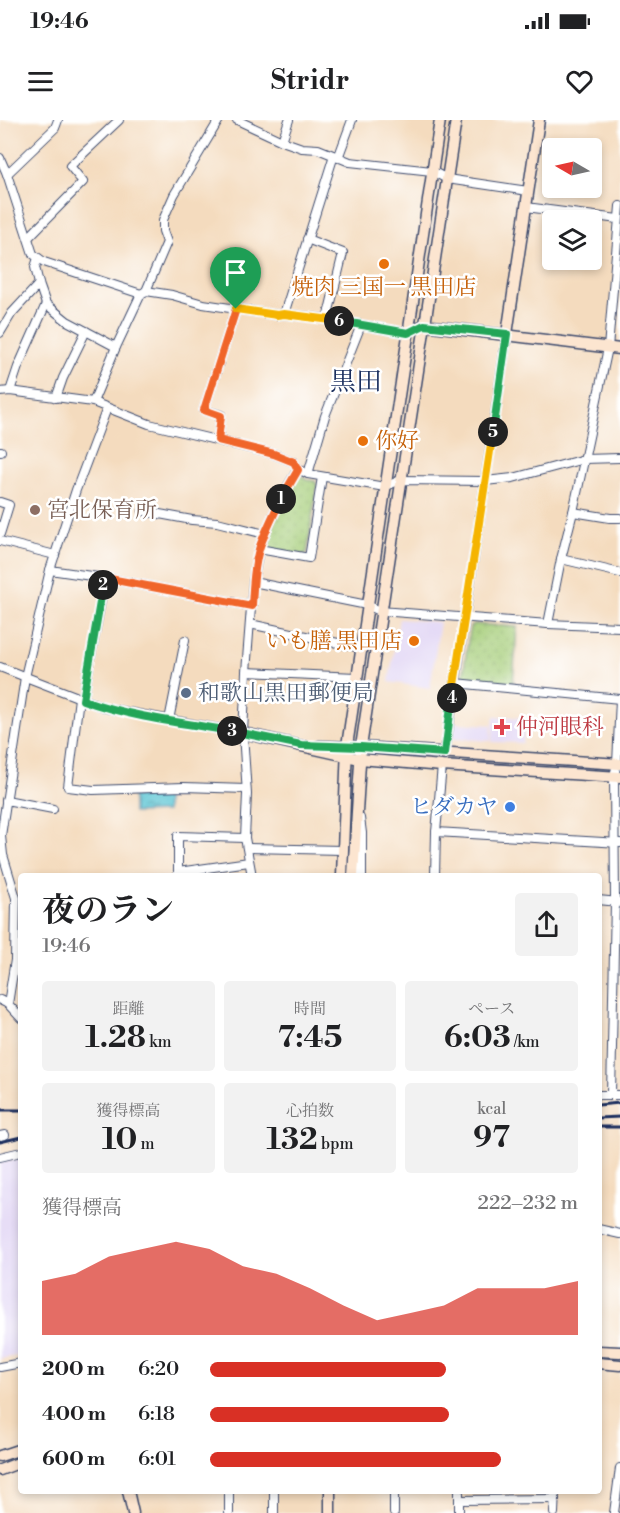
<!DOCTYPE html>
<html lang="ja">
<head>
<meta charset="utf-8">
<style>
	:root { --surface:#fff; --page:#f2f2f2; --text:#202124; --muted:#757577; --accent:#d93025 }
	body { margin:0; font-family:"Libre Bodoni","Noto Serif JP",serif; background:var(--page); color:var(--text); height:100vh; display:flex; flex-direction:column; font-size:22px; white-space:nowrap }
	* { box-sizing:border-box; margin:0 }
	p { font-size:20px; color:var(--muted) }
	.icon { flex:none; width:33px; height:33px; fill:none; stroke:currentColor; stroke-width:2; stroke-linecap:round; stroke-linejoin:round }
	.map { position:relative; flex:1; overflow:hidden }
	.drawer { position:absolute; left:18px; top:753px; width:584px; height:621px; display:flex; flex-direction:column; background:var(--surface); border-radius:6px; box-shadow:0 3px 9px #0003 }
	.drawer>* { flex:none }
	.needle { width:39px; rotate:279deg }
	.fabs { position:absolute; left:542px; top:18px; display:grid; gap:12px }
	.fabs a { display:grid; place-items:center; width:60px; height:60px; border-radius:6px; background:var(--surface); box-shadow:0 3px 9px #0003; font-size:30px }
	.pin { position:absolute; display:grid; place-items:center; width:51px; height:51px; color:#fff; margin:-62px -26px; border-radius:50% 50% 50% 0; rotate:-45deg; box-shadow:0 0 6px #0007 }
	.pin .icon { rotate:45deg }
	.km { position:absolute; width:30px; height:30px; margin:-15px; border-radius:50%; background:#222; color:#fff; font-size:16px; line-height:30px; text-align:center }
	.round { display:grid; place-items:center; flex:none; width:63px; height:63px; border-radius:6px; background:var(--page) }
	.head { display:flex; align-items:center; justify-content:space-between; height:102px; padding:0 24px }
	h1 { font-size:33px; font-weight:700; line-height:45px }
	.metrics { display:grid; grid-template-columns:repeat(3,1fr); gap:9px; height:102px; padding:6px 24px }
	.metrics div { display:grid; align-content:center; border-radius:6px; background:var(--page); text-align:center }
	.metrics b { font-size:30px; font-weight:700 }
	.metrics small { font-size:16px; font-weight:400 }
	.metrics p { font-size:16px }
	.chart { height:168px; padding:12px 24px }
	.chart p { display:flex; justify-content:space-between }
	.chart svg { width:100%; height:108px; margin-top:6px; fill:var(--accent); opacity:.7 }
	ul { padding:0 24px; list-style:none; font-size:20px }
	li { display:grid; grid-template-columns:96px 72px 1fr; align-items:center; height:45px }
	li i { height:15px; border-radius:8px; background:var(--accent) }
	.status { display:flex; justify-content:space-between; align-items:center; height:42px; padding:0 30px; background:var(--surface); direction:ltr }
	.status svg { height:16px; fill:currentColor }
	header { display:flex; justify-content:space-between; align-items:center; height:78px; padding:0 24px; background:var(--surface); font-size:27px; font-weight:700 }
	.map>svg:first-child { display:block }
	.built { fill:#e0d4f4 }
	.grass { fill:url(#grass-dots); stroke:#607e6b; stroke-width:1.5 }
	.water { fill:url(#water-ripples); stroke:#3a7a98; stroke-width:1.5 }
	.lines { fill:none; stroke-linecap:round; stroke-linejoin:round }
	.street-casing { stroke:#3c496c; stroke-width:10 }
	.secondary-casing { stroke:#3c496c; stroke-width:13 }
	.street { stroke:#fff; stroke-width:8 }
	.secondary { stroke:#fce5d0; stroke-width:10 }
	.rail { stroke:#1b2f5e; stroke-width:3 }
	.split-1-casing { stroke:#fff; stroke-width:12 }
	.split-2-casing { stroke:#fff; stroke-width:12 }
	.split-3-casing { stroke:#fff; stroke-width:12 }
	.split-4-casing { stroke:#fff; stroke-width:12 }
	.split-5-casing { stroke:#fff; stroke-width:12 }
	.split-6-casing { stroke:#fff; stroke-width:12 }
	.split-7-casing { stroke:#fff; stroke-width:12 }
	.split-1 { stroke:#f0652b; stroke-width:8 }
	.split-2 { stroke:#f0652b; stroke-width:8 }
	.split-3 { stroke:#22a559; stroke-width:8 }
	.split-4 { stroke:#22a559; stroke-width:8 }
	.split-5 { stroke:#f5b400; stroke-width:8 }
	.split-6 { stroke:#22a559; stroke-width:8 }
	.split-7 { stroke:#f5b400; stroke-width:8 }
	.food-dot { fill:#e8710a; stroke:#fff; stroke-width:2 }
	.education-dot { fill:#8d6e63; stroke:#fff; stroke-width:2 }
	.service-dot { fill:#5c6f8a; stroke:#fff; stroke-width:2 }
	.health-dot { fill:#e0444e; stroke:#fff; stroke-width:2 }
	.shop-dot { fill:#3f7fe0; stroke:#fff; stroke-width:2 }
	.labels { text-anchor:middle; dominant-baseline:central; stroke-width:5; stroke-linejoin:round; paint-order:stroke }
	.food-label { font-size:22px; fill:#c56008; stroke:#fff }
	.education-label { font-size:22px; fill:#785e54; stroke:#fff; text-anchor:start }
	.service-label { font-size:22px; fill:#4e5e75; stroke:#fff; text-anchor:start }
	.health-label { font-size:22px; fill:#be3a42; stroke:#fff; text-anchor:start }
	.shop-label { font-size:22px; fill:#366cbe; stroke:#fff; text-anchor:end }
	.quarter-label { font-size:26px; fill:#1b2f5e; stroke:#fff }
</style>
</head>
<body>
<div class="status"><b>19:46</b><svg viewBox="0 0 49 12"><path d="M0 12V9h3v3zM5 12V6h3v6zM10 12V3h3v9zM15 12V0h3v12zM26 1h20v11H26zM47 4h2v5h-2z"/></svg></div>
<header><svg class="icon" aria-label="menu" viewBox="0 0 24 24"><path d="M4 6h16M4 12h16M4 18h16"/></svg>Stridr<svg class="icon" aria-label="heart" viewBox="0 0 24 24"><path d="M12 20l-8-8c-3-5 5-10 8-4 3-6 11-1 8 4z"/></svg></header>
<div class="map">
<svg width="620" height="1393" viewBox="0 0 620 1393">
	<defs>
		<pattern id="grass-dots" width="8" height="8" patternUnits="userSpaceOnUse" patternTransform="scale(1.5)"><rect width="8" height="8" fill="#a5cd78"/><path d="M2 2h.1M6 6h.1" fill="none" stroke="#8db06a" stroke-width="1.8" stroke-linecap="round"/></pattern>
		<pattern id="water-ripples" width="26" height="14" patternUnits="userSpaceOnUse" patternTransform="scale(1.5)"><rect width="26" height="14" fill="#59c4d3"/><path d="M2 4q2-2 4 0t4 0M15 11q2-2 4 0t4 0" fill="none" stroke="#49a0ae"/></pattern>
	</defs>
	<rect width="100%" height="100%" fill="#fff"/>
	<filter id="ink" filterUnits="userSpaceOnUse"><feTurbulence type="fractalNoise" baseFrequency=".0167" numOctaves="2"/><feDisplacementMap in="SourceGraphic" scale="12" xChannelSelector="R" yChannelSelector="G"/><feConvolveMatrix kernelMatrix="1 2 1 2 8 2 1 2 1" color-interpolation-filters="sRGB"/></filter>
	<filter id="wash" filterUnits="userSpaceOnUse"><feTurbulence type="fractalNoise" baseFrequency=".008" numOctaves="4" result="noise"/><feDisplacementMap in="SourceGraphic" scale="24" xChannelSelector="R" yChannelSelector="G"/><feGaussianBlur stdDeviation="1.35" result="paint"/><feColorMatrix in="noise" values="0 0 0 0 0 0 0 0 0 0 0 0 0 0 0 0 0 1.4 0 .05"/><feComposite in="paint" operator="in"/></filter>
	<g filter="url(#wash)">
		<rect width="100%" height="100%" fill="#f4dbbe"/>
		<g class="built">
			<path d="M399 499 440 502 430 568 389 562Z"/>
			<path d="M494 596 525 598 523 623 492 622Z"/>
			<path d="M454 603 492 605 491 621 452 618Z"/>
			<path d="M21 1038V1235L0 1239V1043Z"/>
		</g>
		<g class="grass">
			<path d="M302 356 307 360 315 361 317 365 307 433 303 435 266 429 263 426 283 377 296 357Z"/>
			<path d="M474 504 517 507 513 563 465 559 463 556 470 507Z"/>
		</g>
		<path class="water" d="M166 675V692L133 693V676Z"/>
	</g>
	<g filter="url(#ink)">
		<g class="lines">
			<defs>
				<g id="street">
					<path d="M237 0 282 21 289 0"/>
					<path d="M282 21 302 28 318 29 350 42 432 51 447 59 528 71"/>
					<path d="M0 38 7 54 33 134 44 142 141 174"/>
					<path d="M338 38 352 0"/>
					<path d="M7 54 55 8 58 0"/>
					<path d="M526 87 618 99"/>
					<path d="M28 118 83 62 70 46 119 0"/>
					<path d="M307 119 343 133 327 199"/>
					<path d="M38 138 35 147 39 164 46 184 67 201 116 227"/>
					<path d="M146 171 167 122 163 111V100L174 75 219 0"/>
					<path d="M284 194 334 35"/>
					<path d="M0 213 12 193 39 164"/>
					<path d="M10 271 18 247 46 184"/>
					<path d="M0 272 10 271 93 282 149 304 274 334 294 342 298 349 308 354 385 367 400 360 485 361 513 358 584 339 620 338"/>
					<path d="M56 278 63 258 86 211"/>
					<path d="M93 282 116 227 141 174 146 171 172 175 203 184 277 195 284 194 327 199 408 213"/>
					<path d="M218 320 221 295 204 290 236 189"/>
					<path d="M0 331H1"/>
					<path d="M308 354 325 296 361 205"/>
					<path d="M0 382 9 385 0 414"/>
					<path d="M143 391 192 400 217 402 265 414"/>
					<path d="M573 392 610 398H620"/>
					<path d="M0 421 55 435"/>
					<path d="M259 429 309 438 322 357"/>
					<path d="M561 439 620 453"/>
					<path d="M50 450 105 458 252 486"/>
					<path d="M253 462 367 485 380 491 548 504 620 507"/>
					<path d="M250 504 361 528"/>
					<path d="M548 504 561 439 573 392 608 228 620 86"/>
					<path d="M0 547 106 588 243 613"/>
					<path d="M246 552 356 557"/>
					<path d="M455 563 620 579"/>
					<path d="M79 578 68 667 93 670 184 667 246 669"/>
					<path d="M83 580 105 458"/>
					<path d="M169 600 185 520"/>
					<path d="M445 633 507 214"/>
					<path d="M6 680 53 689"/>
					<path d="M360 698 362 713V756"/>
					<path d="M436 712 620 723"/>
					<path d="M248 728 342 730"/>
					<path d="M178 752 249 742"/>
					<path d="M178 756V716L245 718"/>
					<path d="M252 756 245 718 247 674 243 613 246 552 253 462 259 429 265 414 282 376 298 349"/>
					<path d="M435 756 436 712 442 646"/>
					<path d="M598 780 619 782"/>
					<path d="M0 880 8 884 21 898"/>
					<path d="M8 884 15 840 16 778 3 735 1 716 25 557 50 450 76 370 107 288"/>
					<path d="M598 975H620"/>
					<path d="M611 975 615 781 614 656 617 644 620 579"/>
					<path d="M0 1016 5 1015"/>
					<path d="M0 1037 21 1032"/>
					<path d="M598 1109 620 1114"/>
					<path d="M0 1247 21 1243"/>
					<path d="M229 1371V1393"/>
					<path d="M274 1371V1393"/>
					<path d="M394 1371V1393"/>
					<path d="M459 1371V1393"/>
					<path d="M459 1380 555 1379"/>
					<path d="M554 1393 555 1371"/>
					<path d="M614 1393 620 1348"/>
				</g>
				<g id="secondary">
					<path d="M419 207 424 205 620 229"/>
					<path d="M507 214 539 0"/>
					<path d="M243 613 360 639 442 646 620 657"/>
					<path d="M319 626 361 627 620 644"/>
					<path d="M342 756 347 626 440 0"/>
					<path d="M353 756 361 627 456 0"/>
					<path d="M598 1231 620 1232"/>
					<path d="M598 1243 620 1245"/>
					<path d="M0 1336 21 1329"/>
					<path d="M0 1350 21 1342"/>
					<path d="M128 1371 133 1393"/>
					<path d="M330 1371V1393"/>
				</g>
			</defs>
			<use href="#street" class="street-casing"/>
			<use href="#secondary" class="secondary-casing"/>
			<use href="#street" class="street"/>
			<use href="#secondary" class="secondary"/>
			<g class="rail">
				<path d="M598 985 620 983"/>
				<path d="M0 990H21"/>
				<path d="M598 998 620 997"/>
				<path d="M598 1007H620"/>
				<path d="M0 1022 21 1017"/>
			</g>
		</g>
	</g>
	<g class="lines" filter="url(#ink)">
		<defs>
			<path id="split-1" d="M236 189 204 290 221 296 218 320 274 334 294 342 298 350 281 379"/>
			<path id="split-2" d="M103 465 105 458 252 486C253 467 254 445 260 426 266 410 274 394 281 379"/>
			<path id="split-3" d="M103 465 83 580C130 597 182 603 232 611"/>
			<path id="split-4" d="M232 611 301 625 361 627 445 633 452 578"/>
			<path id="split-5" d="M452 578 493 312"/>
			<path id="split-6" d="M339 201 408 213 424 205 507 214 493 312"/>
			<path id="split-7" d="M236 189 277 195 284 194 339 201"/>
		</defs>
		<use href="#split-1" class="split-1-casing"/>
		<use href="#split-2" class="split-2-casing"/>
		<use href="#split-3" class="split-3-casing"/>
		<use href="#split-4" class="split-4-casing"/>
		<use href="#split-5" class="split-5-casing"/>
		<use href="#split-6" class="split-6-casing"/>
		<use href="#split-7" class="split-7-casing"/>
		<use href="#split-1" class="split-1"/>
		<use href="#split-2" class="split-2"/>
		<use href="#split-3" class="split-3"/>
		<use href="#split-4" class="split-4"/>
		<use href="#split-5" class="split-5"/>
		<use href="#split-6" class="split-6"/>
		<use href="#split-7" class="split-7"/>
	</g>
	<g class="food-dot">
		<circle cx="384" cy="144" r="6"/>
		<circle cx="363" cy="321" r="6"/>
		<circle cx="414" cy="521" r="6"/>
	</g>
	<circle class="education-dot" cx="35" cy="390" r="6"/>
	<circle class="service-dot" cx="186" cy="573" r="6"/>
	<path class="health-dot" d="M499 598h6v6h6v6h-6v6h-6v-6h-6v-6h6z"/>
	<circle class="shop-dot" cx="510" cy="687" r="6"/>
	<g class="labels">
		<g class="food-label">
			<text x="384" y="167">焼肉 三国一 黒田店</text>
			<text x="375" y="321" text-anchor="start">你好</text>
			<text x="402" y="521" text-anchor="end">いも膳 黒田店</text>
		</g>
		<g class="education-label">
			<text x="47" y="390">宮北保育所</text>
		</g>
		<g class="service-label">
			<text x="198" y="573">和歌山黒田郵便局</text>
		</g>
		<g class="health-label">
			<text x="516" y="607">仲河眼科</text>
		</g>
		<g class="shop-label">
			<text x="498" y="687">ヒダカヤ</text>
		</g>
		<g class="quarter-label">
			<text x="356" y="262">黒田</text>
		</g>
	</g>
</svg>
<div class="fabs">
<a><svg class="needle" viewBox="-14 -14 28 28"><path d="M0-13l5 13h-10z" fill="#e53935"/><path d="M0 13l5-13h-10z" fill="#757577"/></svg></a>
<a><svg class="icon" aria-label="layers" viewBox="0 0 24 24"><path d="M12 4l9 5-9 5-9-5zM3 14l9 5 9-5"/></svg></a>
</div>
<div class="pin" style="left:236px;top:189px;background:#1e9e55"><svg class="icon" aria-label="arrive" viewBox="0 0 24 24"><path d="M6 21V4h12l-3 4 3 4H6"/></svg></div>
<b class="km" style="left:281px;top:379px">1</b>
<b class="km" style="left:103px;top:465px">2</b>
<b class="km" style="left:232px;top:611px">3</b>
<b class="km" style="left:452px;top:578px">4</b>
<b class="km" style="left:493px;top:312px">5</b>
<b class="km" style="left:339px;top:201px">6</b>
<section class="drawer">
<div class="head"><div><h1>夜のラン</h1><p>19:46</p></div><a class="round"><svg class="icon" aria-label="share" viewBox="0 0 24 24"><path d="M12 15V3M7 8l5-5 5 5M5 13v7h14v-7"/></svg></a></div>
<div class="metrics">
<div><p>距離</p><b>1.28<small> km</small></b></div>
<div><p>時間</p><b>7:45</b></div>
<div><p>ペース</p><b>6:03<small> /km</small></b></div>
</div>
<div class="metrics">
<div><p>獲得標高</p><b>10<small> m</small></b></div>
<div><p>心拍数</p><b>132<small> bpm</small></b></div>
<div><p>kcal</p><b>97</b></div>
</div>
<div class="chart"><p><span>獲得標高</span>222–232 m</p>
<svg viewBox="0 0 160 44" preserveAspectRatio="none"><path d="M0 44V22L10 19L20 12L30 9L40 6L50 9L60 16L70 19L80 25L90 32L100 38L110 35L120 32L130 25L140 25L150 25L160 22V44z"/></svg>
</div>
<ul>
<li><b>200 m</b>6:20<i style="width:64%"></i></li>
<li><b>400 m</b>6:18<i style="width:65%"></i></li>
<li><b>600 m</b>6:01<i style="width:79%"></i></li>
</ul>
</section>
</div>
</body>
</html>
